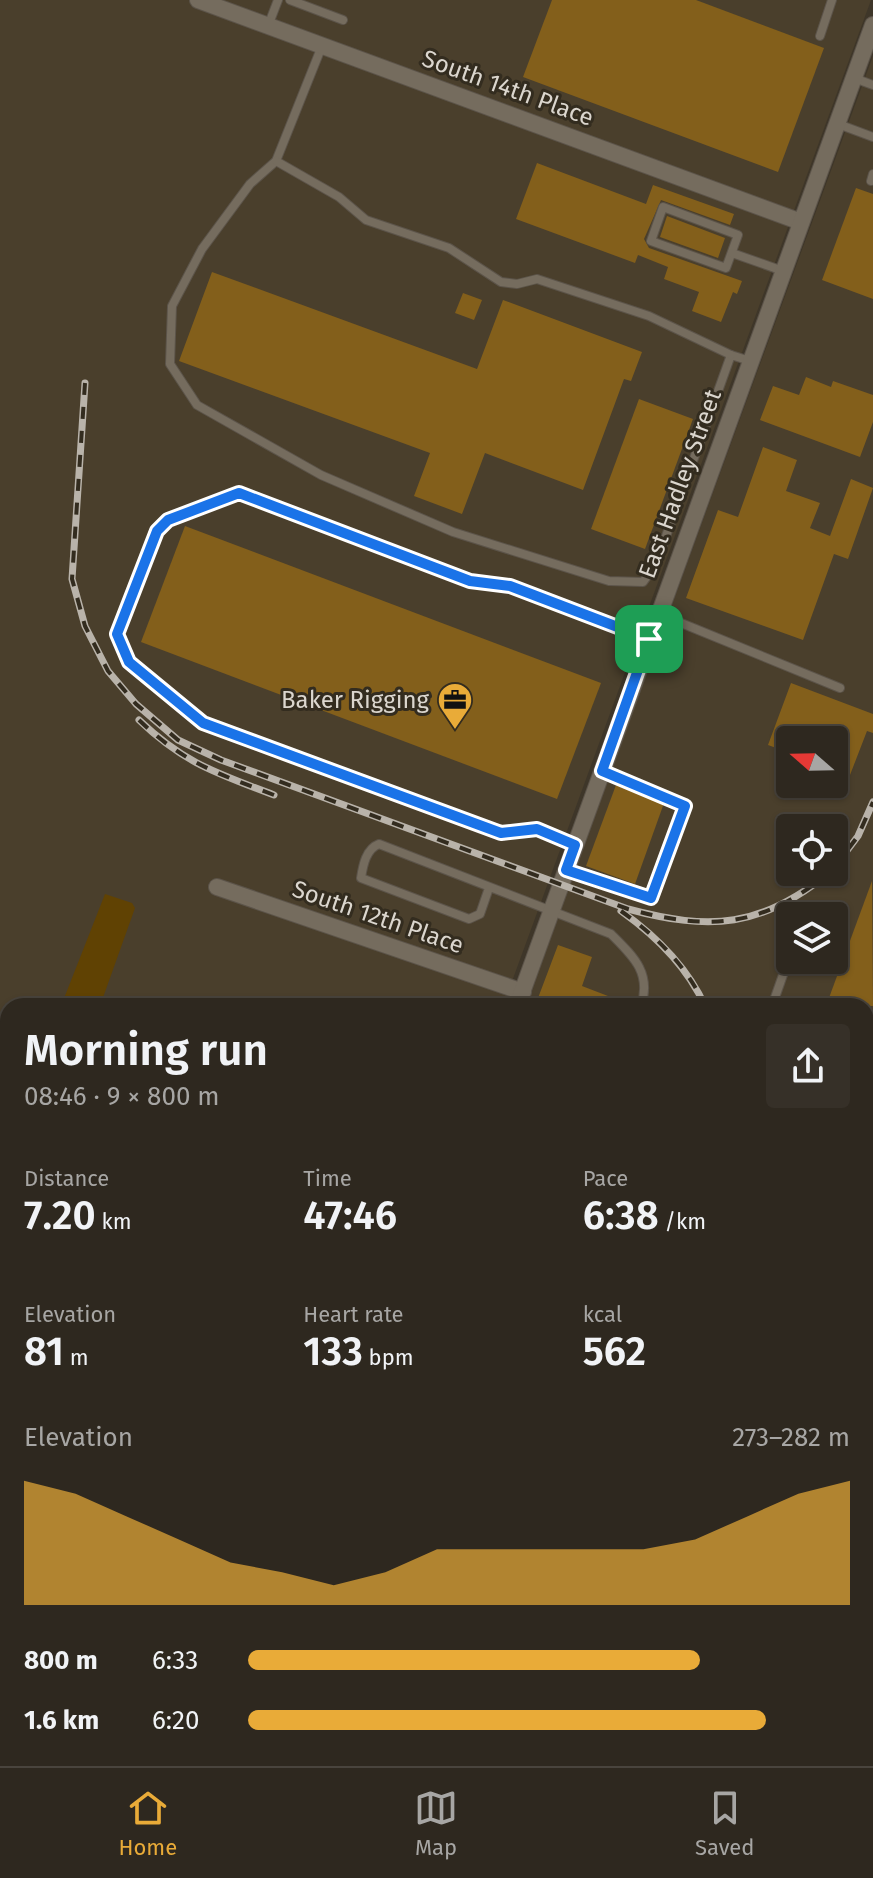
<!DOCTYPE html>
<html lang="en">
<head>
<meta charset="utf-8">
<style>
	:root { --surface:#2e281f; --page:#363028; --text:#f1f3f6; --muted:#a7a6a4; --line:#49443d; --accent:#e9ab38 }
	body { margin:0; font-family:"Fira Sans",sans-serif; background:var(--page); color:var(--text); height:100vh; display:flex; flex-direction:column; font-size:30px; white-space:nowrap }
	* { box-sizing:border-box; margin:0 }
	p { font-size:26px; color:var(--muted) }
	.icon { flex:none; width:44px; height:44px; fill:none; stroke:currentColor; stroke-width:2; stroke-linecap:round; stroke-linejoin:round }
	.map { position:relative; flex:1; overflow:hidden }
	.panel { position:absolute; left:0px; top:998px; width:874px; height:768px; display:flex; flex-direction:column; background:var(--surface); border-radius:24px 24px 0 0; box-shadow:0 2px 6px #0004,0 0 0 2px var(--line) }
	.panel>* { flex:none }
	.needle { width:52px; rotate:290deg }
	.buttons { position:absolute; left:776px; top:726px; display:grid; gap:16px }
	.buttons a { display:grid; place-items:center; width:72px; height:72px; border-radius:8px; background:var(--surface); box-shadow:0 2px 6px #0004,0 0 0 2px var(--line); font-size:40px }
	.pin { position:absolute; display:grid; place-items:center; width:68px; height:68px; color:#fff; margin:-34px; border-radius:16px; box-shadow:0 4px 12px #0006 }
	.round { display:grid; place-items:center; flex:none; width:84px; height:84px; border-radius:8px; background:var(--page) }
	.head { display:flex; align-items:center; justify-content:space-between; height:136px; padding:0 24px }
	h1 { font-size:44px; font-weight:600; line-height:60px }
	.figures { display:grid; grid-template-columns:repeat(3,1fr); gap:12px; height:136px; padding:8px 24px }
	.figures div { display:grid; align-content:center }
	.figures b { font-size:40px; font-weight:600 }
	.figures small { font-size:22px; font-weight:400 }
	.figures p { font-size:22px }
	.chart { height:224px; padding:16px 24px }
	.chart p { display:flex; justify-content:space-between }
	.chart svg { width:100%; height:144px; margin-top:8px; fill:var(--accent); opacity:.7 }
	ul { padding:0 24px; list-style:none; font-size:26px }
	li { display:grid; grid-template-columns:128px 96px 1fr; align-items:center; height:60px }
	li i { height:20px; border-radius:10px; background:var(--accent) }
	.dock { display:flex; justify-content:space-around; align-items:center; height:112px; border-top:2px solid var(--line); background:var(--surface); font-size:22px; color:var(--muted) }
	.dock a { display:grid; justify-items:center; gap:4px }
	.dock .selected { color:var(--accent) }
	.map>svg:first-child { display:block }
	.built { fill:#4a3f2c; fill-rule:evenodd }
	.green { fill:#604203 }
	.building { fill:#835f1b }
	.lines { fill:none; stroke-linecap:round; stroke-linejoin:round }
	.lane-casing { stroke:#5c544a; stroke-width:10 }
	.street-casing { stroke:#5c544a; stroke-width:18 }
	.secondary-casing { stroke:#5c544a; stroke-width:24 }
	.lane { stroke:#756c5e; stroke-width:8 }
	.street { stroke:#756c5e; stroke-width:16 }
	.secondary { stroke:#867251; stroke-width:22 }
	.rail-casing { stroke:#b9b3aa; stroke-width:7 }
	.rail { stroke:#332c1f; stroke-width:4; stroke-dasharray:12; stroke-linecap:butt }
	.route-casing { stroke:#fff; stroke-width:16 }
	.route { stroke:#1a73e8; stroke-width:10 }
	.labels { text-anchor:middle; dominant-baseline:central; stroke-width:6; stroke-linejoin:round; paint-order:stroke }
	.street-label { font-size:24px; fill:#dbd6ce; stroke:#332c1f }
	.poi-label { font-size:24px; fill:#dbd6ce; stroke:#332c1f; text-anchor:end }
</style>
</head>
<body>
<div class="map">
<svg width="873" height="1766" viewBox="0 0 873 1766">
	<rect width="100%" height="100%" fill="#3e3629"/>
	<g class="built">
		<path d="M0 0H871L503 1006H8V1612L0 1609Z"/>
		<path d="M873 56V1313L866 1310V1006H525ZM790 740H834V784H790ZM790 828H834V872H790ZM790 916H834V960H790Z"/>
		<path d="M866 1606 873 1609V1748L866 1746Z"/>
		<path d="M320 1758H522L519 1766H317Z"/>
		<path d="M805 1758H837L859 1766H802Z"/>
	</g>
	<path class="green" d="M105 894 132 903 135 908 100 1006H61Z"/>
	<g class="building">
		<path d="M552 0H696L824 48 778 172 523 77Z"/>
		<path d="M537 163 646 204 653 185 734 214 730 225 661 200 644 239 649 248 742 281 737 294 733 292 721 322 692 311 699 292 664 279 668 267 638 255 635 263 516 219Z"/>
		<path d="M856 188 873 194V299L822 280Z"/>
		<path d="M667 216 725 238 718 258 660 237Z"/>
		<path d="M212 272 477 369 503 300 642 352 631 381 624 379 583 490 485 453 462 514 414 496 430 453 179 361Z"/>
		<path d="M463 293 482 300 474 320 455 313Z"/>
		<path d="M806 377 831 387 833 381 873 395V422L860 457 760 420 773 386 799 395Z"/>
		<path d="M639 399 693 419 645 549 591 529Z"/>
		<path d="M763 447 797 460 786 491 820 503 810 528 830 536 851 479 873 488 848 559 834 554 803 640 686 598 718 510 738 517Z"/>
		<path d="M185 526 601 683 557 799 141 642Z"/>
		<path d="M791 683 873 714V733L867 731 850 775 834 769V740H790V753L768 745Z"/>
		<path d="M616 785 664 803 635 884 586 866Z"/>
		<path d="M872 881 873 1006H826Z"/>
		<path d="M558 945 592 957 582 986 634 1006H535Z"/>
	</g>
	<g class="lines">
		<defs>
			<g id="lane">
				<path d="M290 0 343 20"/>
				<path d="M268 26 278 0"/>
				<path d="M820 36 832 0"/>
				<path d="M322 46 276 161 250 184 202 249 172 306 170 364 197 405 321 475 453 532 609 581 643 582 656 564 731 355 750 361"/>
				<path d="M854 78 873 85"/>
				<path d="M838 124 873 137"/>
				<path d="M276 161 339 197 366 220 449 248 501 282 517 284 537 279 649 316 731 355"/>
				<path d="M871 181 873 174"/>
				<path d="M663 207 738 235 726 268 651 241Z"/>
				<path d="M732 253 783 271"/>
				<path d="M659 614 840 688"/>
				<path d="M575 845 537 829 501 833 203 723 129 662 117 634 157 531 168 520 239 493 470 581 510 586 649 639"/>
				<path d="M566 870 651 898 686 810 683 803 602 771"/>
				<path d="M489 888 480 914 469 919 361 878C363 865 366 849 379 844L611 934C633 956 652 973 641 1006"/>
				<path d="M772 1006 790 955"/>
				<path d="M866 1275 873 1277"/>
				<path d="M866 1351 873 1354"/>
				<path d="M866 1707 873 1684"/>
				<path d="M866 1734 873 1738"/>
				<path d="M569 1766 572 1758"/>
			</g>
			<g id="street">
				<path d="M198 0 801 222"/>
				<path d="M217 887 523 992"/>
				<path d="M517 1006 873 25"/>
				<path d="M866 1324 873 1326"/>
				<path d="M0 1630 8 1633"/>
				<path d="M866 1756 873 1759"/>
				<path d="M307 1766 309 1758"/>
				<path d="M531 1766 534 1758"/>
			</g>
			<g id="secondary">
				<path d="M866 1545 873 1526"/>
				<path d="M785 1766 788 1758"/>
			</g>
		</defs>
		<use href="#lane" class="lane-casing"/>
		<use href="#street" class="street-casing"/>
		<use href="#secondary" class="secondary-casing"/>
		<use href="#lane" class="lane"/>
		<use href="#street" class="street"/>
		<use href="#secondary" class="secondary"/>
		<defs>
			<g id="rail">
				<path d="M85 383 72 579 85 626 108 671 136 704 178 740 221 760 628 909C710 931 762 928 830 872"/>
				<path d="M139 720C185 764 217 773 274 795"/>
				<path d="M834 868 858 836 873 802"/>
				<path d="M621 911C656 936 687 966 705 1006"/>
			</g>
		</defs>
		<use href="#rail" class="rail-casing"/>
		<use href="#rail" class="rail"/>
	</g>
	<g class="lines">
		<defs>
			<path id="route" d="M239 493 470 581 510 586 649 639 602 771 685 806 651 898 566 870 575 845 537 829 501 833 203 723 129 662 117 634 157 531 168 520Z"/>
		</defs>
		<use href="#route" class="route-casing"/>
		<use href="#route" class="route"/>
	</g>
	<defs>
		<symbol id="office-pin" viewBox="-11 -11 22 30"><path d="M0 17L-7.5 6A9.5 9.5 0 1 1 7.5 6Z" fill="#e9ab38" stroke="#332c1f"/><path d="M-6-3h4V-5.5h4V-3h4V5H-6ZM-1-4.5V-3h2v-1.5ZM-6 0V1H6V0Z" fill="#111"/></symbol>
	</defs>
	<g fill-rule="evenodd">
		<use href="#office-pin" x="435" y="680" width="40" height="54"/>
	</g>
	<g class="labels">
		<g class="street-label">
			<text transform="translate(508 88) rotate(20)">South 14th Place</text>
			<text transform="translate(680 484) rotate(-70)">East Hadley Street</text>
			<text transform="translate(378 917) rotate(19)">South 12th Place</text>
		</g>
		<g class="poi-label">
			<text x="429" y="700">Baker Rigging</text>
		</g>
	</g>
</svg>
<div class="buttons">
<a><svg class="needle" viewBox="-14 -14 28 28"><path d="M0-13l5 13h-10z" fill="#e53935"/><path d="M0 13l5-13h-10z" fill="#a7a6a4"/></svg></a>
<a><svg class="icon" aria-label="locate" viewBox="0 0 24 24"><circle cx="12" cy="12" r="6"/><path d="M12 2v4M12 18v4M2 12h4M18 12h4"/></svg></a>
<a><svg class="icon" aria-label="layers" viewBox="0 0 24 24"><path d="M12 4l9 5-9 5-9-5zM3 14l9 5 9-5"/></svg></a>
</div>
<div class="pin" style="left:649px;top:639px;background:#1e9e55"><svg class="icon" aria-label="arrive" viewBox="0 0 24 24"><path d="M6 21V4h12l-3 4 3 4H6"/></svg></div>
<section class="panel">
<div class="head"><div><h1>Morning run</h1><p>08:46 · 9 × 800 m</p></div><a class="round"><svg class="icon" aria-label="share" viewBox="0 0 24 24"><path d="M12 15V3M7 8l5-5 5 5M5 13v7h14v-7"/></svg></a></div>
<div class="figures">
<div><p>Distance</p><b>7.20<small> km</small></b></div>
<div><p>Time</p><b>47:46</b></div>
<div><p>Pace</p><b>6:38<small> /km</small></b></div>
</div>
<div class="figures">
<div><p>Elevation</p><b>81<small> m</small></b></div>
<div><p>Heart rate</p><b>133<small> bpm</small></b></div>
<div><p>kcal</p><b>562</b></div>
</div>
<div class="chart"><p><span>Elevation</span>273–282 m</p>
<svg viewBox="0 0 160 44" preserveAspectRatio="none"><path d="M0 44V6L10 10L20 17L30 24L40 31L50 34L60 38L70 34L80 27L90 27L100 27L110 27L120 27L130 24L140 17L150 10L160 6V44z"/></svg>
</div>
<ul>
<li><b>800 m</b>6:33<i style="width:75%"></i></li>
<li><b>1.6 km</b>6:20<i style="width:86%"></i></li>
</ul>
</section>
</div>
<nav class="dock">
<a class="selected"><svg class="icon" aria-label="home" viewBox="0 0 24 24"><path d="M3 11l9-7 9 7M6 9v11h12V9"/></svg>Home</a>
<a><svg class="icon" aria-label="map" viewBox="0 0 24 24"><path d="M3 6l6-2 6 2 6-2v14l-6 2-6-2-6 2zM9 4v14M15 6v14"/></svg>Map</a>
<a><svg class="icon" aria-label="saved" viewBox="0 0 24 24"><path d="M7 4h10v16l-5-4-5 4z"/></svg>Saved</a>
</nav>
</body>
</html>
